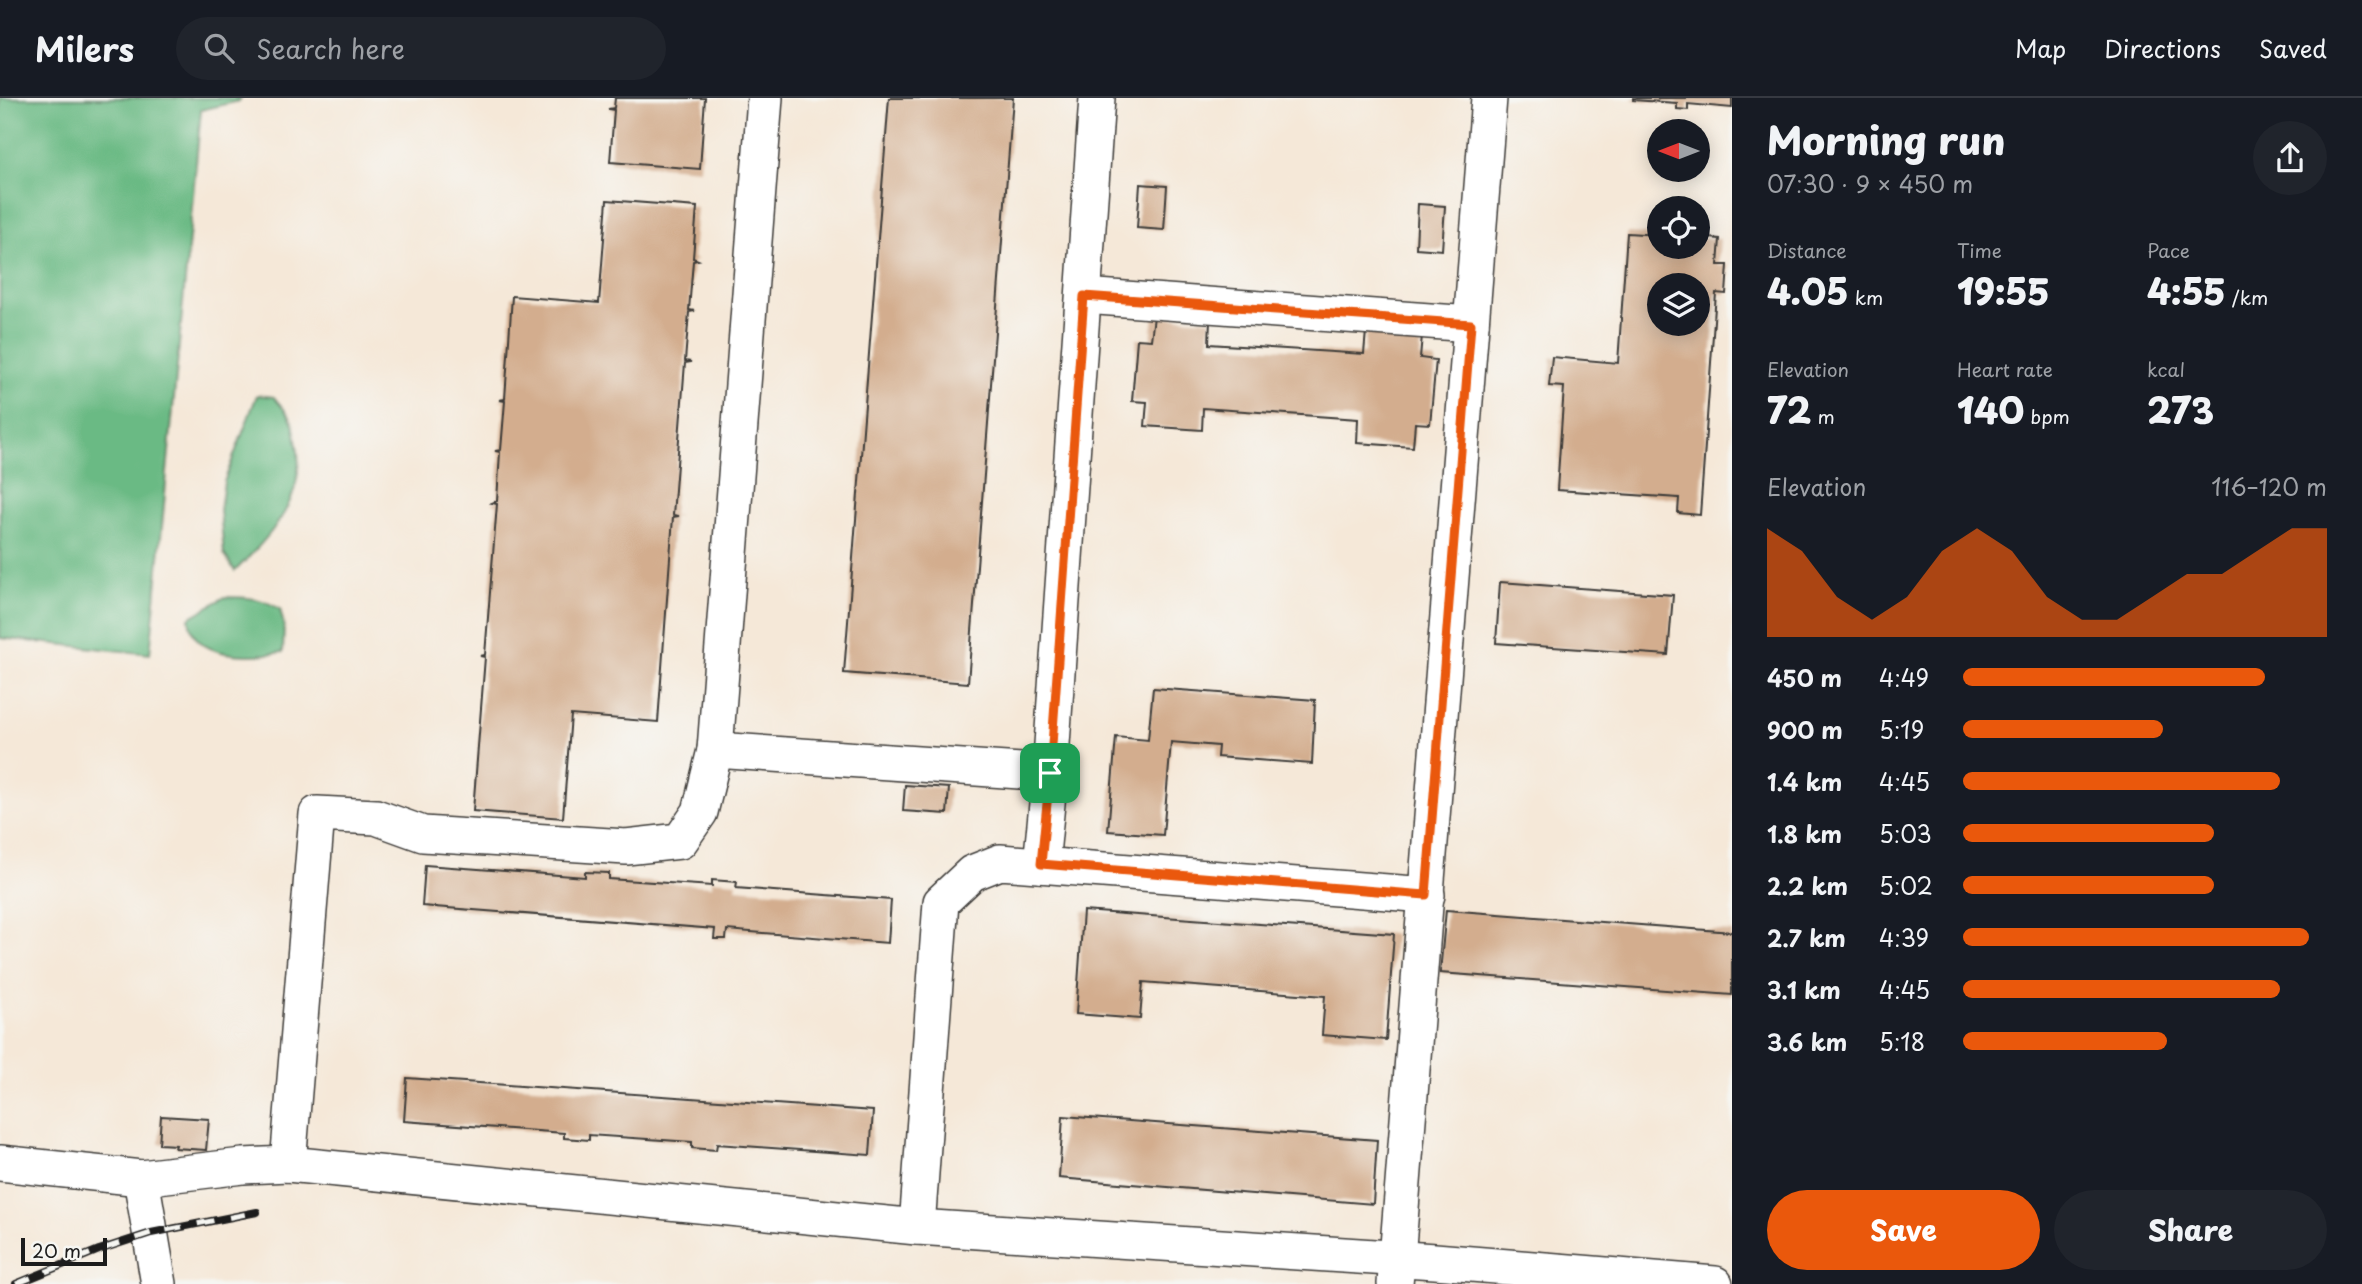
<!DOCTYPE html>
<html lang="en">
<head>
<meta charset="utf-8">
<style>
	:root { --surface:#171b24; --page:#20242c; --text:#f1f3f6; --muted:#9ea1a6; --line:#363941; --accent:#ea580c }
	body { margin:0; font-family:"Playpen Sans",sans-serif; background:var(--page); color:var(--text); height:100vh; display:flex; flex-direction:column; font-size:26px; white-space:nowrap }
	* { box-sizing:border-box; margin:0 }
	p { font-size:23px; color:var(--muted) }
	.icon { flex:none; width:38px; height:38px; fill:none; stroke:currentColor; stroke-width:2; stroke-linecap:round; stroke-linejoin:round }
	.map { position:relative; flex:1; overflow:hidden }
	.drawer { display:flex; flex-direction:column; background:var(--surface); width:630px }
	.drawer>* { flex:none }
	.needle { width:46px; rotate:270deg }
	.buttons { position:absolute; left:1647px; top:21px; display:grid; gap:14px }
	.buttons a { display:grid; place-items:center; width:63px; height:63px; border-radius:50%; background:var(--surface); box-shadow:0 4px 18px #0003; font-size:35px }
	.scale { position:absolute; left:21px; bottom:18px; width:86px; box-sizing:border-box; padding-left:7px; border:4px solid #1c1c1c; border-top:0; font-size:19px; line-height:24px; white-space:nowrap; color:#1c1c1c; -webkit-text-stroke:5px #f6f6f2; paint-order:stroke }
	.pin { position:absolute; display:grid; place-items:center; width:60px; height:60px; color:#fff; margin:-30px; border-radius:14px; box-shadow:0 4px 10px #0006 }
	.round { display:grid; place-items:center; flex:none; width:74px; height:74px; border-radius:37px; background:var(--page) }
	.headline { display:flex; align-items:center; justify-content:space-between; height:119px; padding:0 35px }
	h1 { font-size:38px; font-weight:800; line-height:52px }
	.metrics { display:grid; grid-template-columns:repeat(3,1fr); gap:10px; height:119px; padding:7px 35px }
	.metrics div { display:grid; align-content:center }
	.metrics b { font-size:35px; font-weight:800 }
	.metrics small { font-size:19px; font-weight:400 }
	.metrics p { font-size:19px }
	.chart { height:196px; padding:14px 35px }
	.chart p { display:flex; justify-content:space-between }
	.chart svg { width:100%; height:126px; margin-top:7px; fill:var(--accent); opacity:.7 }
	.action { display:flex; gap:14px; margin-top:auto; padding:14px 35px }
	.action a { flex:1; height:80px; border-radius:42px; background:var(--accent); color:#fff; font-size:28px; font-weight:800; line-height:80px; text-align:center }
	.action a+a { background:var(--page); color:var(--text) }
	ul { padding:0 35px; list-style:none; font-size:23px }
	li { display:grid; grid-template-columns:112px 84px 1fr; align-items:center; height:52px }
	li i { height:18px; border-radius:9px; background:var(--accent) }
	header { display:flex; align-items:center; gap:42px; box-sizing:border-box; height:98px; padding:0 35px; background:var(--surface); border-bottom:2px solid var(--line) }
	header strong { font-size:33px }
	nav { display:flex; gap:38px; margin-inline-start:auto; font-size:24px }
	.search { width:490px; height:63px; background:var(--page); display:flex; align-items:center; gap:18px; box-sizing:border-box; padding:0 24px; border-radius:38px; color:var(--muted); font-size:26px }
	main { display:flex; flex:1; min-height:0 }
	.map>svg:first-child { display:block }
	.forest { fill:#6bba84; stroke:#446b50; stroke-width:2 }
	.building { fill:#d3ad8e; fill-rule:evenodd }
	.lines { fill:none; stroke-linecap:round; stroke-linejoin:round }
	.minor-casing { stroke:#3d3b38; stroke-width:38 }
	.minor { stroke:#fff; stroke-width:35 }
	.rail-casing { stroke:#1c1c1c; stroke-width:8 }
	.rail { stroke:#f6f6f2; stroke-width:5; stroke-dasharray:16; stroke-linecap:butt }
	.route-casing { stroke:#fff; stroke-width:14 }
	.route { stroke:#ea580c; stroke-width:9 }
</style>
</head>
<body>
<header>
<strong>Milers</strong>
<div class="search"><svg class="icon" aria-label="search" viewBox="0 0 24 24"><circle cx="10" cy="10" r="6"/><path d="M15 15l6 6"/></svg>Search here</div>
<nav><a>Map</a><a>Directions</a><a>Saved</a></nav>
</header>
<main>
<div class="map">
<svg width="1732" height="1186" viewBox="0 0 1732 1186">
	<rect width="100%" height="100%" fill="#f6f6f2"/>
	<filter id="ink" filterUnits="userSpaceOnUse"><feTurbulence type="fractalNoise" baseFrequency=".0143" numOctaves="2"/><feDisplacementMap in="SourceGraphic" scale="14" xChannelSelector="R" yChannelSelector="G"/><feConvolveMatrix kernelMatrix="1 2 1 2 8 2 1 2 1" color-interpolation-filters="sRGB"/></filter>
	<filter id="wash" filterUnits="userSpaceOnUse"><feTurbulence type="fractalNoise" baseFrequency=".00686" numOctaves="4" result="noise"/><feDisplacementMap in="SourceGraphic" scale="28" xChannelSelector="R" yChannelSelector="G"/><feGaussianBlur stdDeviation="1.57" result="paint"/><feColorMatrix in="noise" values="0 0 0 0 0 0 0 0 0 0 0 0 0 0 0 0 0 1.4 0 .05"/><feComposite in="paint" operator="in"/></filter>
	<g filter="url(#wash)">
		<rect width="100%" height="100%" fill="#f5e8d8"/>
		<g class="forest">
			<path d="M0 0H241L239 3 201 12 150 556 0 540Z"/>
			<path d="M257 297 274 299C279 306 287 313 291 321 294 326 295 335 296 342 309 397 272 437 235 473L224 456 220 412 224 384Z"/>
			<path d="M225 499C246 499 262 500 280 511L284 527 283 554C252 559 192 563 189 520Z"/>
		</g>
		<g id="blocks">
			<g class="building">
				<path d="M615 0H705L700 71 610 64 614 12 608 11 614 10Z"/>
				<path d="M889 0H1013L968 585 844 575Z"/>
				<path d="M1633 0H1732V10L1688 6V12L1677 11V5L1633 2Z"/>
				<path d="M1140 86 1167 88 1164 132 1137 130Z"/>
				<path d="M607 102 697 109 693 160 698 162 693 163 689 212 695 213 689 214 685 263 691 264 685 265 673 417 679 418 673 419 658 624 571 617 563 720 473 713 485 559 480 558 485 557 497 406 492 405 497 403 500 354 495 353 501 352 505 303 499 302 505 301 512 198 599 205Z"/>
				<path d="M1418 106 1445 108 1442 152 1416 150Z"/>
				<path d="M1627 135 1659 137V149H1698V139L1720 141 1718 167H1728L1726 196 1716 195 1700 417 1678 415 1679 400 1557 392 1564 289 1549 288 1552 259 1618 265ZM1659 187H1698V226H1659Z"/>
				<path d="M1154 218 1210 222 1209 246 1364 256 1366 233 1422 237 1420 260 1436 262 1430 326 1415 325 1413 349 1357 345 1358 321 1203 310 1202 332 1145 328 1147 304 1132 303 1137 241 1151 242Z"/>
				<path d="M1500 484 1673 497 1668 557 1496 545Z"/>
				<path d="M1153 590 1315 602 1312 666 1217 659 1218 648 1171 644 1163 737 1108 733 1116 639 1148 642Z"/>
				<path d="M905 687 949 690 947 716 903 713Z"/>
				<path d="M425 767 585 779V774L609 775V781L712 788V782L737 784 736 790 891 802 888 845 727 832 726 841H714L715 831 422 808Z"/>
				<path d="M1446 812 1732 834V897L1440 875Z"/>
				<path d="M1083 813 1394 836 1386 942 1322 937 1325 898 1143 884 1140 921 1076 916Z"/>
				<path d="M407 980 873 1013 870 1057 717 1046 716 1052 692 1050V1044L589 1037V1042L564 1040V1035L404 1023Z"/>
				<path d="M161 1018 209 1021 206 1052 175 1050 176 1047 159 1046Z"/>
				<path d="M1063 1018 1377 1042 1373 1106 1059 1080Z"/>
			</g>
		</g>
	</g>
	<g filter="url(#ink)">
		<use href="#blocks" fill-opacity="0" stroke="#3d3b38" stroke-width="2"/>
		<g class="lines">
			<defs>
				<g id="minor">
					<path d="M1084 198 1471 226"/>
					<path d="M715 652 1050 675"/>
					<path d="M1041 767 1050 675 1097 0"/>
					<path d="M0 1065 141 1080 243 1068 288 1066 917 1129 1435 1163 1715 1186"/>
					<path d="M288 1066 317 716 376 719 423 736 626 749 680 743 700 714 715 652 765 0"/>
					<path d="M141 1080 159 1186"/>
					<path d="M917 1129 941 804 972 775 1000 764 1427 797"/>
					<path d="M1395 1186 1489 0"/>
				</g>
			</defs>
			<use href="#minor" class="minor-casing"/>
			<use href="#minor" class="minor"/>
			<defs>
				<path id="rail" d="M16 1186 99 1152 151 1135 257 1114"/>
			</defs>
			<use href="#rail" class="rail-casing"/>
			<use href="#rail" class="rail"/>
		</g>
	</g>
	<g class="lines" filter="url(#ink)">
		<defs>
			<path id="route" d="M1084 198 1471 226 1426 797 1041 766 1050 675Z"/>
		</defs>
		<use href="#route" class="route-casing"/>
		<use href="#route" class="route"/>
	</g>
</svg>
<div class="buttons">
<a><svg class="needle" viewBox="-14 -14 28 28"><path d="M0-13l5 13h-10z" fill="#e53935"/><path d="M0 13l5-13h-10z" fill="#9ea1a6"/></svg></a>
<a><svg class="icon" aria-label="locate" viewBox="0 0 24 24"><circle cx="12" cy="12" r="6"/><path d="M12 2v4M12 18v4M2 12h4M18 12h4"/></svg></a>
<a><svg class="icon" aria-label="layers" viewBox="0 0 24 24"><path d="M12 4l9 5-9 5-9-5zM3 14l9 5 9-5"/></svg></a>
</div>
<div class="scale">20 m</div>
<div class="pin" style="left:1050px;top:675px;background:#1e9e55"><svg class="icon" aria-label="arrive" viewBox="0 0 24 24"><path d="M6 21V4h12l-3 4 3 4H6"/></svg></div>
</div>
<section class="drawer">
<div class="headline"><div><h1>Morning run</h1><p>07:30 · 9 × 450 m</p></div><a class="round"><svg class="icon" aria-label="share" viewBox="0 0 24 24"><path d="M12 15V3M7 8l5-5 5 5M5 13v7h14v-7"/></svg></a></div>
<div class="metrics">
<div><p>Distance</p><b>4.05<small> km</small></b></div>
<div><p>Time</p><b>19:55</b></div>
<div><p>Pace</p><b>4:55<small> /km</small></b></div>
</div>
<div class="metrics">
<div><p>Elevation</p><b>72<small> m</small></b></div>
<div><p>Heart rate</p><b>140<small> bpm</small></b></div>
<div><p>kcal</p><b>273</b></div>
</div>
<div class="chart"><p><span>Elevation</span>116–120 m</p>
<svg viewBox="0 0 160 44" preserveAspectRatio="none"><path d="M0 44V6L10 14L20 30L30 38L40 30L50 14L60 6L70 14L80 30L90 38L100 38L110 30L120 22L130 22L140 14L150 6L160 6V44z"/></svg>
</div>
<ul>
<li><b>450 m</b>4:49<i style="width:83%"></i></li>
<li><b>900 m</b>5:19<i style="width:55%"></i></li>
<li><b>1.4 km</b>4:45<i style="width:87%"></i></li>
<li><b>1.8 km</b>5:03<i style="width:69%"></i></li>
<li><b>2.2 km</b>5:02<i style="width:69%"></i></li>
<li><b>2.7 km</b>4:39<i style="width:95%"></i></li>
<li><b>3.1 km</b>4:45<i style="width:87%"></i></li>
<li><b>3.6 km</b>5:18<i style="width:56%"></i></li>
</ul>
<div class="action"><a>Save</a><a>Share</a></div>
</section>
</main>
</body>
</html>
